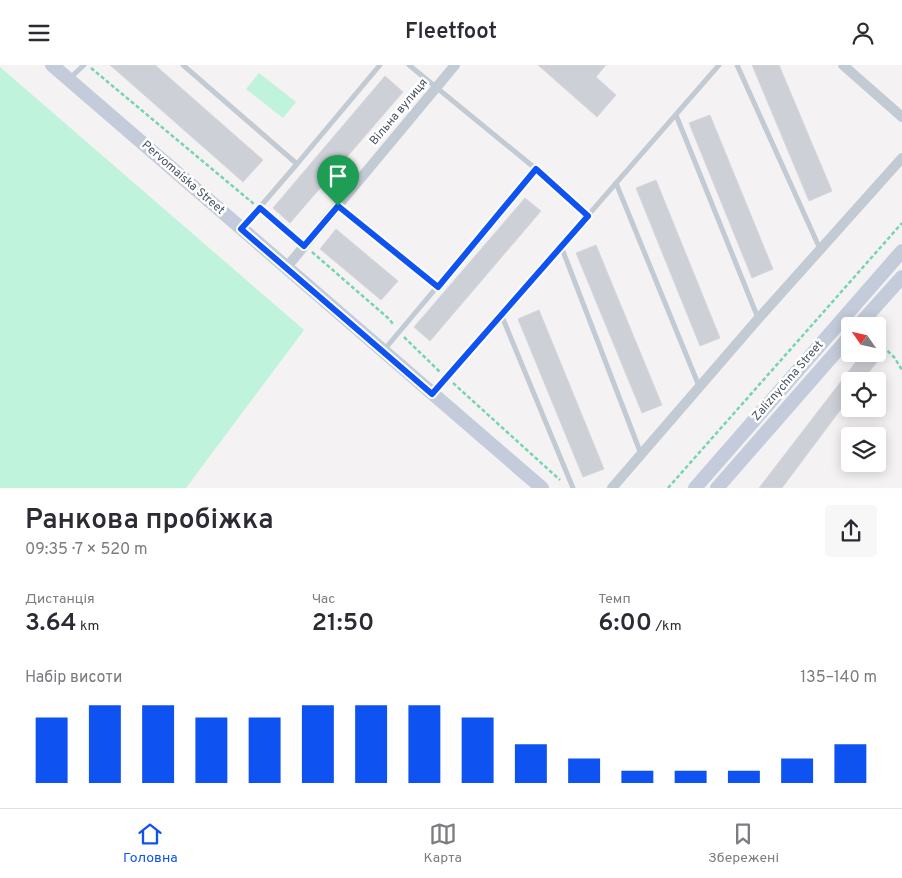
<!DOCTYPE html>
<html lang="uk">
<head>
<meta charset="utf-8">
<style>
	:root { --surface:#fff; --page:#f7f7f7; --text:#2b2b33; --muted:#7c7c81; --line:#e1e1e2; --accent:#0f52f2 }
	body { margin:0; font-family:Overpass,sans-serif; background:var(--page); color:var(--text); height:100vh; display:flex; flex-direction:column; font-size:19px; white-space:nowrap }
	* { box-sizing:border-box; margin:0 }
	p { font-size:16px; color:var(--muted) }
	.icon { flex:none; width:28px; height:28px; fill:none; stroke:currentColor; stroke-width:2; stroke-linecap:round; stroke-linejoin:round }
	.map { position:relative; height:423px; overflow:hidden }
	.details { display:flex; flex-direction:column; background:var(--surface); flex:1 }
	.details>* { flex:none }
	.needle { width:32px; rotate:304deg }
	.controls { position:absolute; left:841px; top:252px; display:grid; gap:10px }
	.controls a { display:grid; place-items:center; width:45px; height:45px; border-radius:5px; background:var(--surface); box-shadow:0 2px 12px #0003; font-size:25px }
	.pin { position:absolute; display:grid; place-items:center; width:42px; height:42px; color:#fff; margin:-51px -21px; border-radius:50% 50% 50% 0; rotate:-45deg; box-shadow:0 0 5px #0007 }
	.pin .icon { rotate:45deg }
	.round { display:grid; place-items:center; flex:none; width:52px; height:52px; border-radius:5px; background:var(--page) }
	.overview { display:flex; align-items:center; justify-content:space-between; height:85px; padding:0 25px }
	h1 { font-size:28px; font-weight:600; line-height:38px }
	.stats { display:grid; grid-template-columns:repeat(3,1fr); gap:8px; height:85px; padding:5px 25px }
	.stats div { display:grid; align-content:center }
	.stats b { font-size:25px; font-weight:600 }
	.stats small { font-size:14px; font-weight:400 }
	.stats p { font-size:14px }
	.chart { height:140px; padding:10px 25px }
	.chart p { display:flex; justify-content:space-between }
	.chart svg { width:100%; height:90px; margin-top:5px; stroke:var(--accent); stroke-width:6 }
	header { display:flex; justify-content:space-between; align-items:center; height:65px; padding:0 25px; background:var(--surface); font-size:22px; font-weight:600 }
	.dock { display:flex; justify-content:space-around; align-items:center; height:70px; border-top:1px solid var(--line); background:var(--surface); font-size:14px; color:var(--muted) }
	.dock a { display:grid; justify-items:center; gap:2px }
	.dock .on { color:var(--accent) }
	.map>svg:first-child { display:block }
	.green { fill:#bff3db }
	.building { fill:#ced0d7; stroke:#d6d7de }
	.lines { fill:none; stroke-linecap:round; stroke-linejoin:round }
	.path { stroke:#75d4b2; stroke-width:2.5; stroke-dasharray:4 2.5; stroke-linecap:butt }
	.service { stroke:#c2cad4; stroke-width:5 }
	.minor { stroke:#c2cad4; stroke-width:10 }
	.secondary { stroke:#c4ccdb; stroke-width:14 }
	.route-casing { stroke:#fff; stroke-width:10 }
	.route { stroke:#0f52f2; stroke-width:6 }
	.labels { text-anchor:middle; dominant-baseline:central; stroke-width:5; stroke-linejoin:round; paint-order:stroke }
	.street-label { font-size:12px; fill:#485261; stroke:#fff }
</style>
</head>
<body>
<header><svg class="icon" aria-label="menu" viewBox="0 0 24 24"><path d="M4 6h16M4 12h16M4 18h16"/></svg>Fleetfoot<svg class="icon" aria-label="person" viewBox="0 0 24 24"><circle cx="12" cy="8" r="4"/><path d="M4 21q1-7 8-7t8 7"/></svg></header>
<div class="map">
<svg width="902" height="423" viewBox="0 0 902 423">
	<rect width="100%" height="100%" fill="#f4f2f2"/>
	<g class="green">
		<path d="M0 2 304 265 186 423H0Z"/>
		<path d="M259 8 296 37 283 53 246 24Z"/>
	</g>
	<g class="building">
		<path d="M110 0H155L263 95 243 117Z"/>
		<path d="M538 0H606L596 12 616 30 597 52Z"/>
		<path d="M752 0H779L832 126 809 136Z"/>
		<path d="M385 11 403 27 290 158 273 143Z"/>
		<path d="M710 50 773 204 752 213 689 58Z"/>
		<path d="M656 115 720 273 700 281 636 123Z"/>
		<path d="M525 133 541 146 430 276 414 262Z"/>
		<path d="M336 164 398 216 381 235 320 184Z"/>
		<path d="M596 180 662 340 642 348 576 188Z"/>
		<path d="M539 245 604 404 583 412 518 254Z"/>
		<path d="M862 289H867L877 297 862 316H850V332L782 423H759Z"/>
	</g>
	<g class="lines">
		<g class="path">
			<path d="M91 3 254 139"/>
			<path d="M264 147 296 174"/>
			<path d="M312 187 388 253 394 260"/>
			<path d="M404 272 441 308"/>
			<path d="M878 277 894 292 902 305"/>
			<path d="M453 318 560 415"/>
			<path d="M668 423 902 158"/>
		</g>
		<g class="service">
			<path d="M183 0 297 99 241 164"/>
			<path d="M409 0 536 104 588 151"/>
			<path d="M737 0 820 184"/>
			<path d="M69 14 84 0"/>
			<path d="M676 50 758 253"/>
			<path d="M297 99 380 0"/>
			<path d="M616 118 699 321"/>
			<path d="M338 141 438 222"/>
			<path d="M561 181 641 389"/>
			<path d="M501 249 573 423"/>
			<path d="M384 285 536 104"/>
			<path d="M434 327 719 0"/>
		</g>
		<g class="minor">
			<path d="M843 0 902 52"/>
			<path d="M286 203 455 0"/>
			<path d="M612 423 758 254 902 93"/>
		</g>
		<g class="secondary">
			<path d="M52 0 542 423"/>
			<path d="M858 261 902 212"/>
			<path d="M695 423 902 186"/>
			<path d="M717 423 850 271"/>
		</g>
	</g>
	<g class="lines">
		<defs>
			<path id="route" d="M536 104 588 151 432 329 241 164 260 143 304 181 338 141 438 222Z"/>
		</defs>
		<use href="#route" class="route-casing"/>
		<use href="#route" class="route"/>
	</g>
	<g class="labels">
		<g class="street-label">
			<text transform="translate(399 47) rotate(-50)">Вільна вулиця</text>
			<text transform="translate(183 113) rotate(41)">Pervomaiska Street</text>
			<text transform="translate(788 316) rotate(-49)">Zaliznychna Street</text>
		</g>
	</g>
</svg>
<div class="controls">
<a><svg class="needle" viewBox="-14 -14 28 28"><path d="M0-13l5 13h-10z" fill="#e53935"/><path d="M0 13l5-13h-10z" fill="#7c7c81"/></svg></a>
<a><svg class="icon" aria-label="locate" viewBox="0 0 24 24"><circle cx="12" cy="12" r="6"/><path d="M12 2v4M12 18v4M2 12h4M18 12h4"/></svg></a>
<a><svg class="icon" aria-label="layers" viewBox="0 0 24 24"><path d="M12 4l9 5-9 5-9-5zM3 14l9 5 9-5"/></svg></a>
</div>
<div class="pin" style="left:338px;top:141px;background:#1e9e55"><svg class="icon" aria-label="arrive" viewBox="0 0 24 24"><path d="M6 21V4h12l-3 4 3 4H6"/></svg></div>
</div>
<section class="details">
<div class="overview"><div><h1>Ранкова пробіжка</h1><p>09:35 · 7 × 520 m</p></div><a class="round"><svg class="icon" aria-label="share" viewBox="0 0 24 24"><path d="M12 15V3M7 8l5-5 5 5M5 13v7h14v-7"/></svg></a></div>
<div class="stats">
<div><p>Дистанція</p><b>3.64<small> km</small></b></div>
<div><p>Час</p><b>21:50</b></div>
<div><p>Темп</p><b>6:00<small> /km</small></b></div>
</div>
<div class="chart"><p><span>Набір висоти</span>135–140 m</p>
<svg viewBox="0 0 160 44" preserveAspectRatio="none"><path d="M5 44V12M15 44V6M25 44V6M35 44V12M45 44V12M55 44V6M65 44V6M75 44V6M85 44V12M95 44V25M105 44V32M115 44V38M125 44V38M135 44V38M145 44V32M155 44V25"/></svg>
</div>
</section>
<nav class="dock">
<a class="on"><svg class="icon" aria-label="home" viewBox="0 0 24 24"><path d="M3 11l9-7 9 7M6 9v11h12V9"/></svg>Головна</a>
<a><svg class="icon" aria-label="map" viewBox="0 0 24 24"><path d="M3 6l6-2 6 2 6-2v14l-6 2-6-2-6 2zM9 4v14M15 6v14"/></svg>Карта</a>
<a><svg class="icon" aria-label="saved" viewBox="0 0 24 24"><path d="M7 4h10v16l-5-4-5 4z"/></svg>Збережені</a>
</nav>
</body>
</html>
